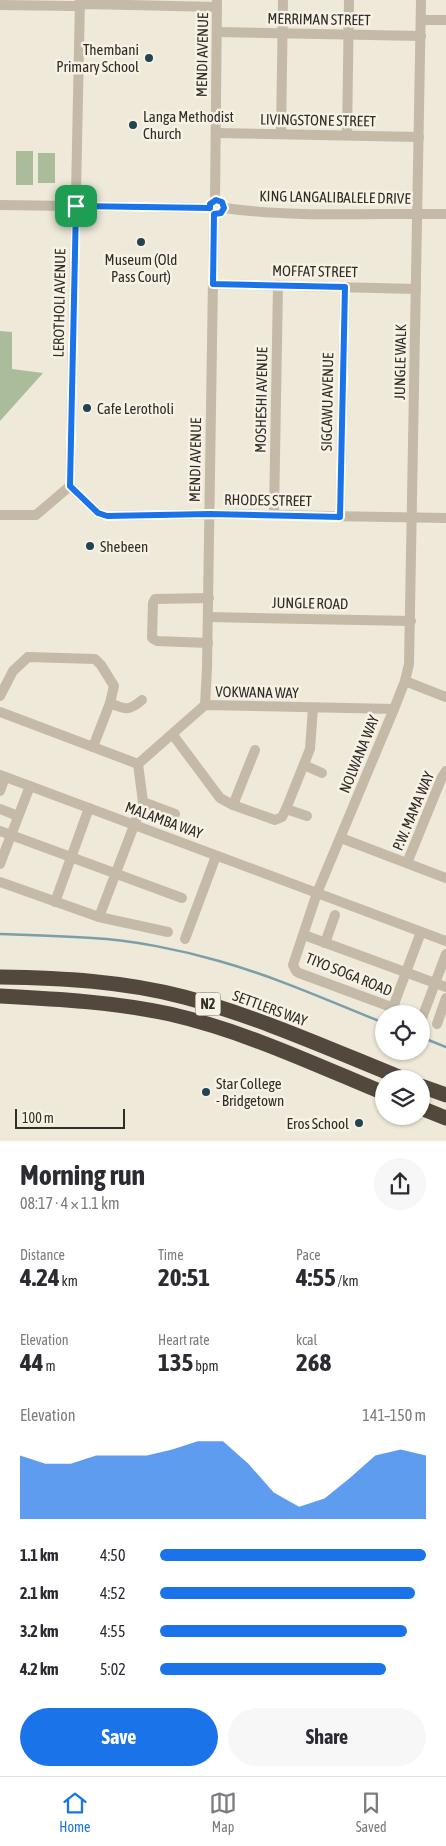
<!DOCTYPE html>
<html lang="en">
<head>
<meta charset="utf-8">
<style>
	:root { --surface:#fff; --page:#f7f7f7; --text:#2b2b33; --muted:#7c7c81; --line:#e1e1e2; --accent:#1a73e8 }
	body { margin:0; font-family:"Asap Condensed",sans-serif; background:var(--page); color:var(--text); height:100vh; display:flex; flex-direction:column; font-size:19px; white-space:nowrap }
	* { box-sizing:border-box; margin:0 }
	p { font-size:16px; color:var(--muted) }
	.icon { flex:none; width:28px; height:28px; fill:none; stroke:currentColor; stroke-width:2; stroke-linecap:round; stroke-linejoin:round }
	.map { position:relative; height:1141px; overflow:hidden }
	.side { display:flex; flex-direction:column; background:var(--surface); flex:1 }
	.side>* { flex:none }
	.fabs { position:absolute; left:375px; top:1005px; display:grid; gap:10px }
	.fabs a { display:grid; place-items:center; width:55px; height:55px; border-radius:50%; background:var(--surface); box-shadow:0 1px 4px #0004; font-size:25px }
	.scale { position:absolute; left:15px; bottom:12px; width:110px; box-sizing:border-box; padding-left:5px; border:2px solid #322d27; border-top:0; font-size:14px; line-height:18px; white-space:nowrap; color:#322d27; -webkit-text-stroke:4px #f7f2e5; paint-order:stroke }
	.pin { position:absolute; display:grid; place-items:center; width:42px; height:42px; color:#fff; margin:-21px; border-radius:10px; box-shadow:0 2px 8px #0006 }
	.round { display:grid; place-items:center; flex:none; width:52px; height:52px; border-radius:26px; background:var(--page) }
	.head { display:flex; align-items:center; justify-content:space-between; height:85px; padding:0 20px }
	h1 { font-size:28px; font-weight:700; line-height:38px }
	.metrics { display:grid; grid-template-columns:repeat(3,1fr); gap:8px; height:85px; padding:5px 20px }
	.metrics div { display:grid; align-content:center }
	.metrics b { font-size:25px; font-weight:700 }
	.metrics small { font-size:14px; font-weight:400 }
	.metrics p { font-size:14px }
	.chart { height:140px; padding:10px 20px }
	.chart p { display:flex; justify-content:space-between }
	.chart svg { width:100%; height:90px; margin-top:5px; fill:var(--accent); opacity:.7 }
	.cta { display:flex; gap:10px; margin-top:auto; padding:10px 20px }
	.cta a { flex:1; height:58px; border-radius:30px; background:var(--accent); color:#fff; font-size:20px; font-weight:700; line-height:58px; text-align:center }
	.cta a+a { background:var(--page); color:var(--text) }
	ul { padding:0 20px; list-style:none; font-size:16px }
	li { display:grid; grid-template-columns:80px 60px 1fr; align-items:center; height:38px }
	li i { height:12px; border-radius:6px; background:var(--accent) }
	.menu { display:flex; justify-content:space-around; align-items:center; height:70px; border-top:1px solid var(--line); background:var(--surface); font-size:14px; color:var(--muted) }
	.menu a { display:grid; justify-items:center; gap:2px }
	.menu .selected { color:var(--accent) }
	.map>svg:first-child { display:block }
	.green { fill:#abbc9b }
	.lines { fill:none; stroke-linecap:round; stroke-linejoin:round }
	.stream { stroke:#7b9ea9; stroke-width:2.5 }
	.minor { stroke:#c5baa7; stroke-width:10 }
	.highway { stroke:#52483e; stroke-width:15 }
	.route-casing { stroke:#fff; stroke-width:10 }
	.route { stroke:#1a73e8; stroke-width:6 }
	.poi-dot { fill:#204450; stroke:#f7f2e5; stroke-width:2 }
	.labels { text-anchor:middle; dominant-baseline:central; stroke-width:5; stroke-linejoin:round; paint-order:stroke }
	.shield { fill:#f7f2e5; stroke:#6d6860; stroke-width:1 }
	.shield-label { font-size:14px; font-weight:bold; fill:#322d27 }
	.street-label { font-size:15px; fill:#322d27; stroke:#f7f2e5 }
	.poi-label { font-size:15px; fill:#322d27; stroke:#f7f2e5; text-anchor:start }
</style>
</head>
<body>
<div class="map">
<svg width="446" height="1141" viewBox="0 0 446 1141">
	<rect width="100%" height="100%" fill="#eee9d9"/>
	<g class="green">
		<rect x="16" y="151" width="17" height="34"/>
		<rect x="38" y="153" width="17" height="30"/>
		<path d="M0 331 12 332V369L43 373 0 421Z"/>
	</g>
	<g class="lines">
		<g class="stream">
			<path d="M0 934C31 935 61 936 92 938 132 940 181 950 219 961 276 977 329 1001 384 1023"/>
			<path d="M421 1037 446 1047"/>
		</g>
		<g class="minor">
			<path d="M0 5 74 6 85 4 217 7"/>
			<path d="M421 20H446"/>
			<path d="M217 32 421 36"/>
			<path d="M216 133 419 137"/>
			<path d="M281 134 283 0"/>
			<path d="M347 135 349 0"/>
			<path d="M215 200 217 1"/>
			<path d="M0 205 210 208"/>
			<path d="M224 208C297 218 372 213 446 214"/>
			<path d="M213 284 416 289"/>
			<path d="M70 486 80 0"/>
			<path d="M70 486 98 513 107 516 209 514 446 518"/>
			<path d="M0 515H36L70 486"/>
			<path d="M274 515 278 285"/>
			<path d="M340 517 345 287"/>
			<path d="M208 617 411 621"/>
			<path d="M208 643 157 641 152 638 153 603 155 599 209 598"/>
			<path d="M405 681 446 697"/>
			<path d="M0 696 13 671 28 657 95 659 101 665 114 686 110 703 93 747"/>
			<path d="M110 703C125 709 128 712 142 700"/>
			<path d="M205 705 207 668 214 214"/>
			<path d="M0 712 138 764 205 705 394 709"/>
			<path d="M173 735 220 798 233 805 275 820 282 817 286 809 310 749 313 708"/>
			<path d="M138 764 143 802 175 814"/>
			<path d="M304 765 322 773"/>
			<path d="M0 775 446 941"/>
			<path d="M0 791 5 777"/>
			<path d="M233 805 255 750"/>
			<path d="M0 809 18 816"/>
			<path d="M286 809 307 816"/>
			<path d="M0 831 182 898"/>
			<path d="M341 838 446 878"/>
			<path d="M407 863 442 777 446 771"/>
			<path d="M0 864 30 786"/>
			<path d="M0 882 99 917 143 802"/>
			<path d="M55 902 89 808"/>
			<path d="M99 917 168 932"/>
			<path d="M304 935 446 987"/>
			<path d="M185 939 216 856"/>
			<path d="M325 943 335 915"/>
			<path d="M393 1007 421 932"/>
			<path d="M410 1014 299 973 296 971 293 965 317 893 394 709 405 681 409 664 421 0"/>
			<path d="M422 1018 446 954"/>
			<path d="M437 1024 446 998"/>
		</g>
		<g class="highway">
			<path d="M0 977C62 978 123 981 184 997 259 1017 332 1050 404 1079"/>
			<path d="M0 996C57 999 114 1002 170 1014 244 1031 314 1064 384 1093"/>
			<path d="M421 1086 446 1095"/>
			<path d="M421 1108 446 1118"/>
		</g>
	</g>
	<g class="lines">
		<defs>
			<path id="route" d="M216 200 222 202 224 208 221 213 214 214 213 284 345 287 340 517 209 514 107 516 98 513 70 486 76 206 210 208V204Z"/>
		</defs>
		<use href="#route" class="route-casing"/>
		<use href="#route" class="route"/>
	</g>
	<g class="poi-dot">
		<circle cx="149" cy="58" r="5"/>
		<circle cx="133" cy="125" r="5"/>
		<circle cx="141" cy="242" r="5"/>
		<circle cx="87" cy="408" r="5"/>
		<circle cx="90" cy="546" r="5"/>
		<circle cx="206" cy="1092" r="5"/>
		<circle cx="359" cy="1123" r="5"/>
	</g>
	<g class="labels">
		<rect class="shield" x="195.5" y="992.5" width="25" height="23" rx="4"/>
		<g class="shield-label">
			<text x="208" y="1004">N2</text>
		</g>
		<g class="street-label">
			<text transform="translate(319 19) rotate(1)">MERRIMAN STREET</text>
			<text transform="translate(202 55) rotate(-89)">MENDI AVENUE</text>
			<text transform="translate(318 120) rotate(1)">LIVINGSTONE STREET</text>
			<text transform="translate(335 197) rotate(1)">KING LANGALIBALELE DRIVE</text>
			<text transform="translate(315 271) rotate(1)">MOFFAT STREET</text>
			<text transform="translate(59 303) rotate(-89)">LEROTHOLI AVENUE</text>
			<text transform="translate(400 362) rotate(-89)">JUNGLE WALK</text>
			<text transform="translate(261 400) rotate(-89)">MOSHESHI AVENUE</text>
			<text transform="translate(327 402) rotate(-89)">SIGCAWU AVENUE</text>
			<text transform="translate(195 460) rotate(-89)">MENDI AVENUE</text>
			<text transform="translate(268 500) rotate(1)">RHODES STREET</text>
			<text transform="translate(310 603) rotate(1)">JUNGLE ROAD</text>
			<text transform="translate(257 692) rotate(1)">VOKWANA WAY</text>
			<text transform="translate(359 754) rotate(-68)">NOLWANA WAY</text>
			<text transform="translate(413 811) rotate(-67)">P.W. MAMA WAY</text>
			<text transform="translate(164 820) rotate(20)">MALAMBA WAY</text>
			<text transform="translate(349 974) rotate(22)">TIYO SOGA ROAD</text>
			<text transform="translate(270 1008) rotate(20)">SETTLERS WAY</text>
		</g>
		<g class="poi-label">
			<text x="139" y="49" text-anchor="end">Thembani<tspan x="139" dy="17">Primary School</tspan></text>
			<text x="143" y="116">Langa Methodist<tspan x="143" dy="17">Church</tspan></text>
			<text x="141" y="259" text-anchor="middle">Museum (Old<tspan x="141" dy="17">Pass Court)</tspan></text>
			<text x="97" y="408">Cafe Lerotholi</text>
			<text x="100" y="546">Shebeen</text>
			<text x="216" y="1083">Star College<tspan x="216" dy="17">- Bridgetown</tspan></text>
			<text x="349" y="1123" text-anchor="end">Eros School</text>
		</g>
	</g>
</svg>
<div class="fabs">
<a><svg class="icon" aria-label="locate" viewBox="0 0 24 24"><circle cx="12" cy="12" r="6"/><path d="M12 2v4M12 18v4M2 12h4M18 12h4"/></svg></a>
<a><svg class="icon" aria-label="layers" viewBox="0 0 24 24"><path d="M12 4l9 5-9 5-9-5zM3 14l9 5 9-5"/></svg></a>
</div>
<div class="scale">100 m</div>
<div class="pin" style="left:76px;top:206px;background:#1e9e55"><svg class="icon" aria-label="arrive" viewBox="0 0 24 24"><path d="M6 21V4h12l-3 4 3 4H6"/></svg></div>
</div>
<section class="side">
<div class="head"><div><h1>Morning run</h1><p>08:17 · 4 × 1.1 km</p></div><a class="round"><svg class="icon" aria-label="share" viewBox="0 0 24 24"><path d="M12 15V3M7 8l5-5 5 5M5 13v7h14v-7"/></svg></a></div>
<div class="metrics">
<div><p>Distance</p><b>4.24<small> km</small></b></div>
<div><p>Time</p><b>20:51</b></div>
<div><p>Pace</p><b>4:55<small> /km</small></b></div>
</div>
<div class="metrics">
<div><p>Elevation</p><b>44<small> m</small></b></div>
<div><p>Heart rate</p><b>135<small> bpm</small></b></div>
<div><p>kcal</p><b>268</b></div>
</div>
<div class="chart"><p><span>Elevation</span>141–150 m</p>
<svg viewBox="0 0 160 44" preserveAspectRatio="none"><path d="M0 44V13L10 17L20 17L30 13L40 13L50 13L60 10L70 6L80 6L90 17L100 31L110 38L120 34L130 24L140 13L150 10L160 13V44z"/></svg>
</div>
<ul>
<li><b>1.1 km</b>4:50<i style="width:100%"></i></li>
<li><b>2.1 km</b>4:52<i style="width:96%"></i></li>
<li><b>3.2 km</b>4:55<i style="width:93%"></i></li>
<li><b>4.2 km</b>5:02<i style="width:85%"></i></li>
</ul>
<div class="cta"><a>Save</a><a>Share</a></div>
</section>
<nav class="menu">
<a class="selected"><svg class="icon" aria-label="home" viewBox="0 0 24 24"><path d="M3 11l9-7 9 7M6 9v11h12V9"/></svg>Home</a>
<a><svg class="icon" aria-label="map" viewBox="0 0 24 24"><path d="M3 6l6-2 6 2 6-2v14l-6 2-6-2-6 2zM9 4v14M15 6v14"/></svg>Map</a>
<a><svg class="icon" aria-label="saved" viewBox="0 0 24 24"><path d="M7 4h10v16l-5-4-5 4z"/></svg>Saved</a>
</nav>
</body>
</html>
